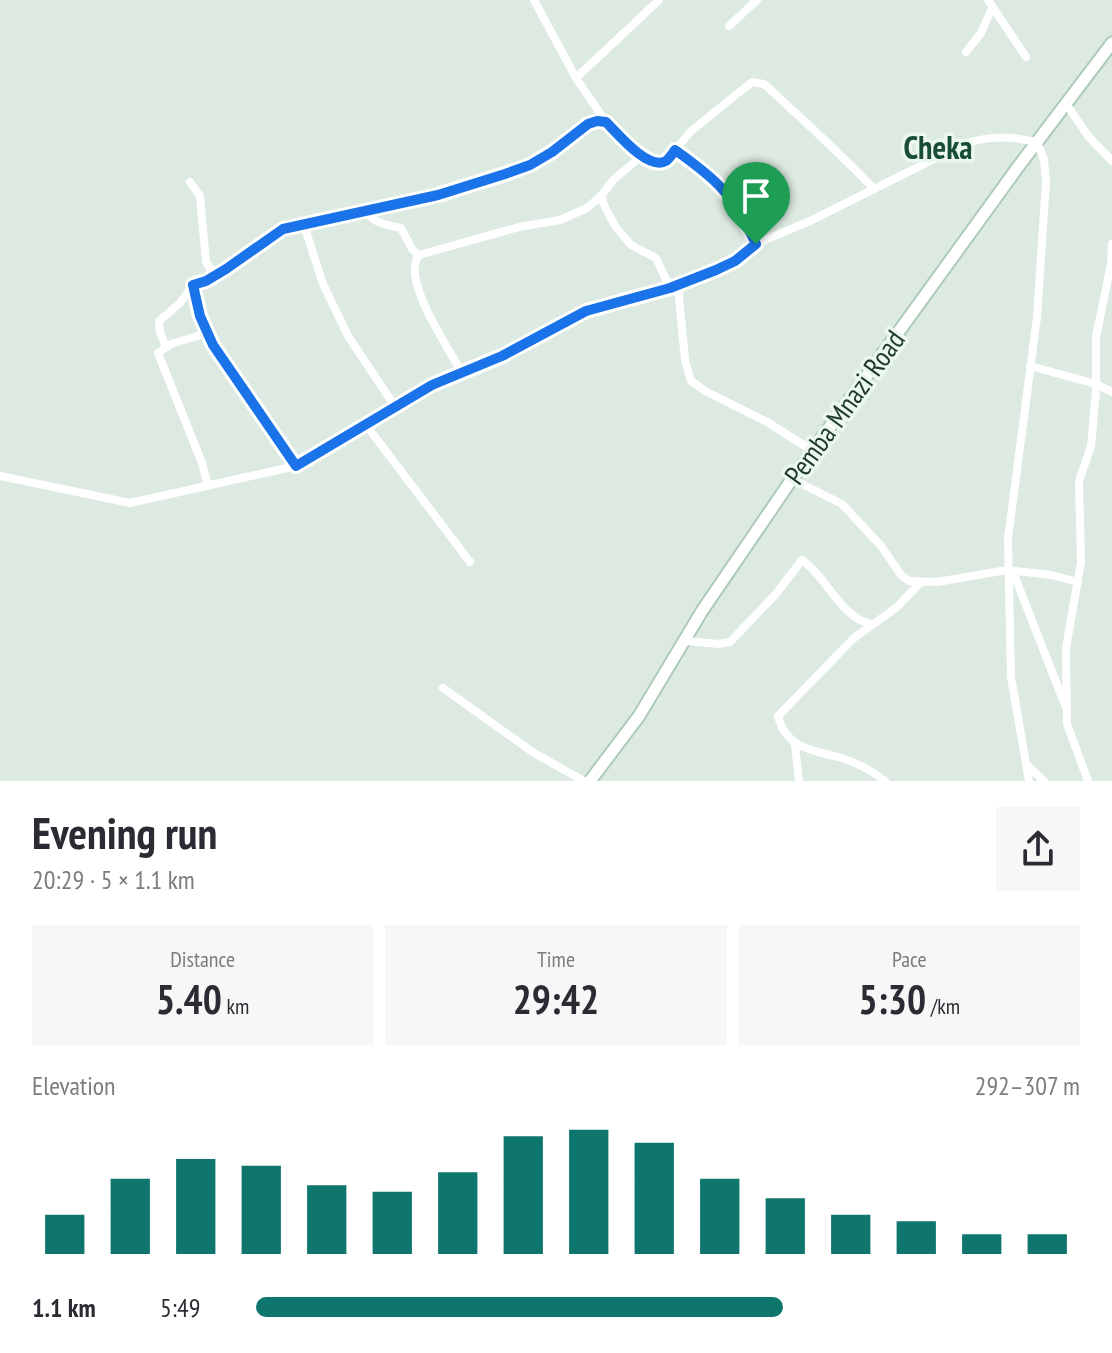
<!DOCTYPE html>
<html lang="en">
<head>
<meta charset="utf-8">
<style>
	:root { --surface:#fff; --page:#f7f7f7; --text:#2b2b33; --muted:#7c7c81; --accent:#0f766e }
	body { margin:0; font-family:"PT Sans Narrow",sans-serif; background:var(--page); color:var(--text); height:100vh; display:flex; flex-direction:column; font-size:30px; white-space:nowrap }
	* { box-sizing:border-box; margin:0 }
	p { font-size:26px; color:var(--muted) }
	.icon { flex:none; width:44px; height:44px; fill:none; stroke:currentColor; stroke-width:2; stroke-linecap:round; stroke-linejoin:round }
	.map { position:relative; height:781px; overflow:hidden }
	.side { display:flex; flex-direction:column; background:var(--surface); flex:1 }
	.side>* { flex:none }
	.pin { position:absolute; display:grid; place-items:center; width:68px; height:68px; color:#fff; margin:-82px -34px; border-radius:50% 50% 50% 0; rotate:-45deg; box-shadow:0 0 8px #0007 }
	.pin .icon { rotate:45deg }
	.round { display:grid; place-items:center; flex:none; width:84px; height:84px; border-radius:0px; background:var(--page) }
	.summary { display:flex; align-items:center; justify-content:space-between; height:136px; padding:0 32px }
	h1 { font-size:44px; font-weight:700; line-height:60px }
	.figures { display:grid; grid-template-columns:repeat(3,1fr); gap:12px; height:136px; padding:8px 32px }
	.figures div { display:grid; align-content:center; border-radius:0px; background:var(--page); text-align:center }
	.figures b { font-size:40px; font-weight:700 }
	.figures small { font-size:22px; font-weight:400 }
	.figures p { font-size:22px }
	.chart { height:224px; padding:16px 32px }
	.chart p { display:flex; justify-content:space-between }
	.chart svg { width:100%; height:144px; margin-top:8px; stroke:var(--accent); stroke-width:6 }
	ul { padding:0 32px; list-style:none; font-size:26px }
	li { display:grid; grid-template-columns:128px 96px 1fr; align-items:center; height:60px }
	li i { height:20px; border-radius:10px; background:var(--accent) }
	.map>svg:first-child { display:block }
	.lines { fill:none; stroke-linecap:round; stroke-linejoin:round }
	.secondary-casing { stroke:#aecbba; stroke-width:15 }
	.street { stroke:#fff; stroke-width:8 }
	.secondary { stroke:#fff; stroke-width:11 }
	.route-casing { stroke:#fff; stroke-width:16 }
	.route { stroke:#1a73e8; stroke-width:10 }
	.labels { text-anchor:middle; dominant-baseline:central; stroke-width:7; stroke-linejoin:round; paint-order:stroke }
	.street-label { font-size:28px; fill:#1d3a2c; stroke:#ecf7ef }
	.quarter-label { font-size:32px; font-weight:bold; fill:#174e35; stroke:#ecf7ef }
</style>
</head>
<body>
<div class="map">
<svg width="1112" height="781" viewBox="0 0 1112 781">
	<rect width="100%" height="100%" fill="#dceae1"/>
	<g class="lines">
		<defs>
			<path id="secondary" d="M590 781 639 716 702 611 792 479 1018 167 1112 43"/>
		</defs>
		<use href="#secondary" class="secondary-casing"/>
		<g class="street">
			<path d="M534 0 576 78"/>
			<path d="M988 0 1026 57"/>
			<path d="M729 26 757 0"/>
			<path d="M966 52 981 33 992 8"/>
			<path d="M1067 105 1088 136 1112 161"/>
			<path d="M606 122 576 78 659 0"/>
			<path d="M675 150C719 181 733 196 756 244"/>
			<path d="M190 182 200 196 206 262 215 276"/>
			<path d="M363 209C375 224 384 224 401 228L412 249 419 255 519 227 560 220 587 208 602 195"/>
			<path d="M303 222 323 284 348 336 396 408"/>
			<path d="M419 255C400 279 450 350 462 373"/>
			<path d="M193 285 200 316 213 345 296 466"/>
			<path d="M678 286 685 360 691 381 707 392 767 422 813 451"/>
			<path d="M670 288 656 258 631 245 615 226 603 203 602 195 614 179 638 159 659 162 666 161 691 131 752 82 764 84C801 118 840 153 874 189"/>
			<path d="M207 333 171 344 158 353 202 463 208 486"/>
			<path d="M166 347 160 332 159 321 180 303 193 285 206 281 226 269 283 229 438 195 505 174 530 165 552 152 588 124 606 122 645 158"/>
			<path d="M1030 366 1096 384 1112 392"/>
			<path d="M366 425 470 562"/>
			<path d="M0 476 130 503 296 466 432 385 502 356 586 311 670 288 716 270 735 261 756 244 812 220 960 146C986 135 1010 136 1037 142L1044 160 1046 182 1037 317 1008 539 1011 677 1029 781"/>
			<path d="M792 479 842 504 881 546 901 575 909 581 937 582 1007 570 1051 575 1078 582"/>
			<path d="M1013 572 1065 705"/>
			<path d="M686 641 719 644 730 642 775 595 802 560C827 577 840 617 871 624"/>
			<path d="M443 688 534 753 584 781"/>
			<path d="M795 744 799 781"/>
			<path d="M1027 765 1044 781"/>
			<path d="M885 781C870 769 856 762 838 757 811 750 786 748 778 716L854 638 896 608 921 582"/>
			<path d="M1088 781 1067 724 1066 648 1081 562 1079 481 1091 446 1096 391V337L1111 264 1112 244"/>
		</g>
		<use href="#secondary" class="secondary"/>
	</g>
	<g class="lines">
		<defs>
			<path id="route" d="M597 121 606 122C617 133 648 171 666 161 670 158 672 154 675 150 719 181 734 196 756 244L735 261 716 270 670 288 586 311 502 356 432 385 296 466 213 345 200 316 193 285 206 281 226 269 283 229 438 195 505 174 530 165 552 152 588 124Z"/>
		</defs>
		<use href="#route" class="route-casing"/>
		<use href="#route" class="route"/>
	</g>
	<g class="labels">
		<g class="street-label">
			<text transform="translate(844 407) rotate(-54)">Pemba Mnazi Road</text>
		</g>
		<g class="quarter-label">
			<text x="938" y="147">Cheka</text>
		</g>
	</g>
</svg>
<div class="pin" style="left:756px;top:244px;background:#1e9e55"><svg class="icon" aria-label="arrive" viewBox="0 0 24 24"><path d="M6 21V4h12l-3 4 3 4H6"/></svg></div>
</div>
<section class="side">
<div class="summary"><div><h1>Evening run</h1><p>20:29 · 5 × 1.1 km</p></div><a class="round"><svg class="icon" aria-label="share" viewBox="0 0 24 24"><path d="M12 15V3M7 8l5-5 5 5M5 13v7h14v-7"/></svg></a></div>
<div class="figures">
<div><p>Distance</p><b>5.40<small> km</small></b></div>
<div><p>Time</p><b>29:42</b></div>
<div><p>Pace</p><b>5:30<small> /km</small></b></div>
</div>
<div class="chart"><p><span>Elevation</span>292–307 m</p>
<svg viewBox="0 0 160 44" preserveAspectRatio="none"><path d="M5 44V32M15 44V21M25 44V15M35 44V17M45 44V23M55 44V25M65 44V19M75 44V8M85 44V6M95 44V10M105 44V21M115 44V27M125 44V32M135 44V34M145 44V38M155 44V38"/></svg>
</div>
<ul>
<li><b>1.1 km</b>5:49<i style="width:64%"></i></li>
</ul>
</section>
</body>
</html>
